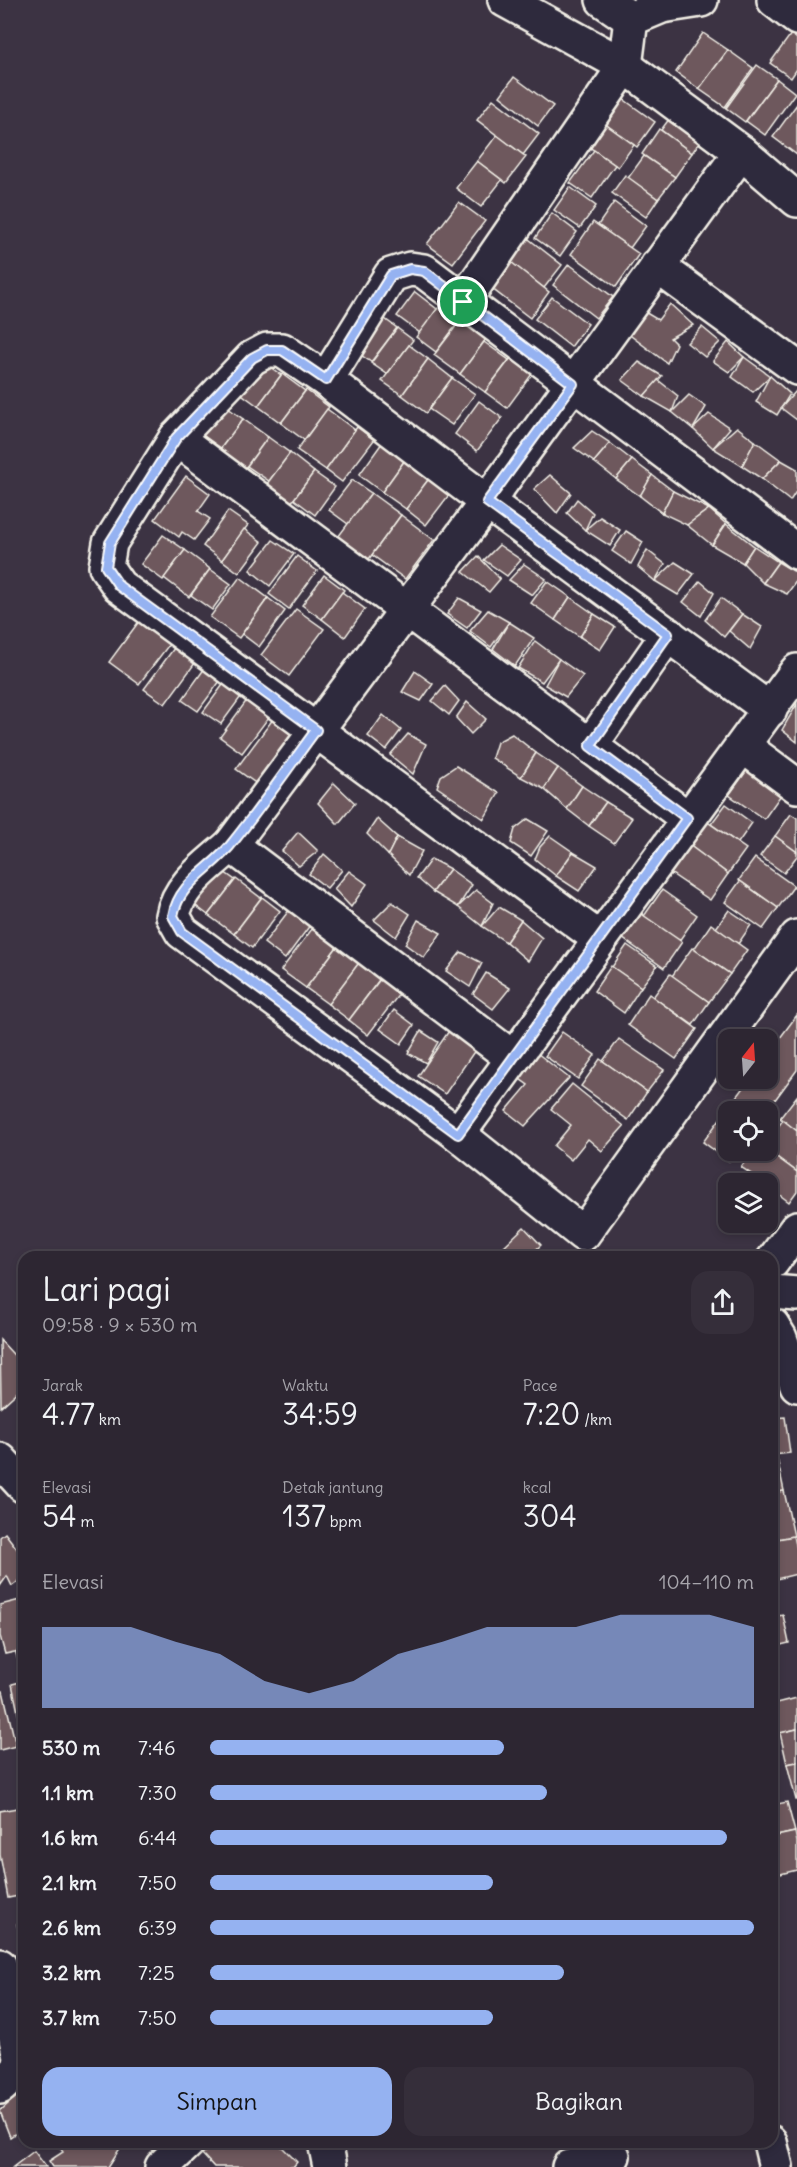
<!DOCTYPE html>
<html lang="id">
<head>
<meta charset="utf-8">
<style>
	:root { --surface:#2d2632; --page:#352e3a; --text:#f1f3f6; --muted:#a7a5ac; --line:#48434d; --accent:#95b2f1 }
	body { margin:0; font-family:Delius,sans-serif; background:var(--page); color:var(--text); height:100vh; display:flex; flex-direction:column; font-size:22px; white-space:nowrap }
	* { box-sizing:border-box; margin:0 }
	p { font-size:20px; color:var(--muted) }
	.icon { flex:none; width:33px; height:33px; fill:none; stroke:currentColor; stroke-width:2; stroke-linecap:round; stroke-linejoin:round }
	.map { position:relative; flex:1; overflow:hidden }
	.side { position:absolute; left:18px; top:1251px; width:760px; height:897px; display:flex; flex-direction:column; background:var(--surface); border-radius:18px; box-shadow:0 3px 9px #0003,0 0 0 2px var(--line) }
	.side>* { flex:none }
	.needle { width:39px; rotate:17deg }
	.fabs { position:absolute; left:718px; top:1029px; display:grid; gap:12px }
	.fabs a { display:grid; place-items:center; width:60px; height:60px; border-radius:12px; background:var(--surface); box-shadow:0 3px 9px #0003,0 0 0 2px var(--line); font-size:30px }
	.pin { position:absolute; display:grid; place-items:center; width:51px; height:51px; color:#fff; margin:-26px; border:3px solid #fff; border-radius:50%; box-shadow:0 2px 6px #0007 }
	.round { display:grid; place-items:center; flex:none; width:63px; height:63px; border-radius:18px; background:var(--page) }
	.headline { display:flex; align-items:center; justify-content:space-between; height:102px; padding:0 24px }
	h1 { font-size:33px; font-weight:600; line-height:45px }
	.figures { display:grid; grid-template-columns:repeat(3,1fr); gap:9px; height:102px; padding:6px 24px }
	.figures div { display:grid; align-content:center }
	.figures b { font-size:30px; font-weight:600 }
	.figures small { font-size:16px; font-weight:400 }
	.figures p { font-size:16px }
	.chart { height:168px; padding:12px 24px }
	.chart p { display:flex; justify-content:space-between }
	.chart svg { width:100%; height:108px; margin-top:6px; fill:var(--accent); opacity:.7 }
	.button { display:flex; gap:12px; margin-top:auto; padding:12px 24px }
	.button a { flex:1; height:69px; border-radius:18px; background:var(--accent); color:#111; font-size:24px; font-weight:600; line-height:69px; text-align:center }
	.button a+a { background:var(--page); color:var(--text) }
	ul { padding:0 24px; list-style:none; font-size:20px }
	li { display:grid; grid-template-columns:96px 72px 1fr; align-items:center; height:45px }
	li i { height:15px; border-radius:8px; background:var(--accent) }
	.map>svg:first-child { display:block }
	.building { fill:#6e585d; stroke:#f4f1e8; stroke-width:1.5 }
	.lines { fill:none; stroke-linecap:round; stroke-linejoin:round }
	.street-casing { stroke:#f4f1e8; stroke-width:38 }
	.street { stroke:#2f2a3d; stroke-width:33 }
	.route-casing { stroke:#fff; stroke-width:12 }
	.route { stroke:#95b2f1; stroke-width:8 }
</style>
</head>
<body>
<div class="map">
<svg width="797" height="2167" viewBox="0 0 797 2167">
	<rect width="100%" height="100%" fill="#3c3343"/>
	<filter id="ink" filterUnits="userSpaceOnUse"><feTurbulence type="fractalNoise" baseFrequency=".0167" numOctaves="2"/><feDisplacementMap in="SourceGraphic" scale="12" xChannelSelector="R" yChannelSelector="G"/><feConvolveMatrix kernelMatrix="1 2 1 2 8 2 1 2 1" color-interpolation-filters="sRGB"/></filter>
	<g filter="url(#ink)">
		<g class="building">
			<path d="M703 33 728 50 699 89 676 72Z"/>
			<path d="M791 34 797 39V69L791 78 770 63Z"/>
			<path d="M728 50 753 68 725 107 699 89Z"/>
			<path d="M757 65 777 79 745 122 726 108Z"/>
			<path d="M514 77 553 106 538 126 500 96Z"/>
			<path d="M777 79 795 93 765 135 746 121Z"/>
			<path d="M619 96 655 122 637 147 601 121Z"/>
			<path d="M493 99 539 134 523 155 477 120Z"/>
			<path d="M797 104V155L773 137Z"/>
			<path d="M675 111 706 133 692 153 661 130Z"/>
			<path d="M601 121 634 145 618 167 585 144Z"/>
			<path d="M659 129 692 153 675 177 642 154Z"/>
			<path d="M497 135 526 157 506 183 477 161Z"/>
			<path d="M594 150 615 165 592 198 570 183Z"/>
			<path d="M644 156 675 177 658 199 628 178Z"/>
			<path d="M477 161 502 180 481 207 456 188Z"/>
			<path d="M625 175 658 199 646 217 612 193Z"/>
			<path d="M570 187 596 206 580 228 554 210Z"/>
			<path d="M459 202 485 221 453 263 427 244Z"/>
			<path d="M614 202 646 226 630 248 598 225Z"/>
			<path d="M552 213 577 232 560 256 535 238Z"/>
			<path d="M593 222 639 254 616 287 571 254Z"/>
			<path d="M525 236 562 265 544 288 508 260Z"/>
			<path d="M511 262 549 292 530 318 491 288Z"/>
			<path d="M569 264 613 297 596 318 553 285Z"/>
			<path d="M415 292 437 309 420 333 397 316Z"/>
			<path d="M552 297 588 324 571 347 535 319Z"/>
			<path d="M670 304 693 325 670 338 676 344 667 363 623 330 643 311 658 320Z"/>
			<path d="M438 308 458 323 436 352 416 337Z"/>
			<path d="M378 314 397 328 371 362 352 349Z"/>
			<path d="M460 321 486 339 460 374 434 355Z"/>
			<path d="M702 327 720 342 705 357 687 343Z"/>
			<path d="M397 328 413 340 387 374 371 363Z"/>
			<path d="M484 342 509 360 485 392 460 374Z"/>
			<path d="M728 342 744 357 729 372 713 361Z"/>
			<path d="M409 345 428 359 402 395 382 381Z"/>
			<path d="M514 354 535 370 507 408 485 392Z"/>
			<path d="M744 357 770 376 753 392 732 377Z"/>
			<path d="M428 359 452 378 426 413 402 395Z"/>
			<path d="M262 361 281 375 258 406 239 392Z"/>
			<path d="M639 362 662 376 644 396 622 380Z"/>
			<path d="M282 374 305 391 281 423 258 406Z"/>
			<path d="M770 376 790 394 777 415 756 402Z"/>
			<path d="M452 378 475 394 452 425 429 409Z"/>
			<path d="M658 380 678 396 672 412 644 396Z"/>
			<path d="M306 390 329 407 304 440 281 423Z"/>
			<path d="M796 391 797 392V420L781 408Z"/>
			<path d="M689 395 706 407 693 429 672 412Z"/>
			<path d="M479 401 502 418 477 451 455 434Z"/>
			<path d="M224 405 243 419 221 448 202 435Z"/>
			<path d="M327 409 355 430 326 470 297 450Z"/>
			<path d="M709 414 730 428 713 448 693 429Z"/>
			<path d="M243 419 268 437 244 470 218 452Z"/>
			<path d="M357 427 374 440 342 482 326 470Z"/>
			<path d="M737 427 755 441 742 466 713 448Z"/>
			<path d="M592 431 610 443 594 462 574 448Z"/>
			<path d="M268 437 290 453 269 481 247 466Z"/>
			<path d="M755 441 781 460 762 479 742 466Z"/>
			<path d="M382 443 405 460 382 492 359 475Z"/>
			<path d="M610 443 632 460 616 479 594 462Z"/>
			<path d="M290 453 314 472 288 507 263 489Z"/>
			<path d="M405 460 434 472 406 509 382 492Z"/>
			<path d="M632 460 652 475 640 496 616 479Z"/>
			<path d="M781 460 797 469V490L790 501 762 479Z"/>
			<path d="M314 472 335 487 315 515 294 499Z"/>
			<path d="M550 475 571 493 557 513 534 489Z"/>
			<path d="M652 475 673 491 662 513 640 496Z"/>
			<path d="M186 476 210 494 198 511 210 519 194 540 182 532 179 537 155 519Z"/>
			<path d="M431 476 452 491 426 525 406 509Z"/>
			<path d="M352 480 371 493 348 524 329 510Z"/>
			<path d="M673 491 709 509 687 525 662 513Z"/>
			<path d="M371 493 401 515 369 559 338 537Z"/>
			<path d="M577 499 593 513 585 530 567 513Z"/>
			<path d="M709 509 726 524 712 545 687 525Z"/>
			<path d="M228 511 248 525 222 560 203 546Z"/>
			<path d="M401 515 434 540 405 579 372 555Z"/>
			<path d="M600 517 620 530 610 546 585 530Z"/>
			<path d="M726 524 754 546 743 563 712 545Z"/>
			<path d="M244 529 262 542 239 573 222 560Z"/>
			<path d="M626 531 643 542 631 564 612 551Z"/>
			<path d="M163 535 185 550 163 580 141 564Z"/>
			<path d="M273 540 294 554 270 586 250 570Z"/>
			<path d="M499 545 521 560 507 576 484 560Z"/>
			<path d="M754 546 778 562 763 583 743 563Z"/>
			<path d="M185 550 210 569 189 597 164 578Z"/>
			<path d="M647 550 665 564 655 581 638 567Z"/>
			<path d="M297 556 317 571 289 609 269 594Z"/>
			<path d="M478 556 500 579 489 592 463 572Z"/>
			<path d="M675 562 694 574 678 595 655 581Z"/>
			<path d="M778 562 797 573V580L787 594 763 583Z"/>
			<path d="M524 564 546 579 532 595 509 580Z"/>
			<path d="M210 569 231 584 212 610 191 595Z"/>
			<path d="M324 575 344 590 322 619 302 605Z"/>
			<path d="M240 577 268 598 239 638 210 617Z"/>
			<path d="M547 581 570 597 555 620 531 603Z"/>
			<path d="M700 581 714 593 701 616 683 602Z"/>
			<path d="M342 592 365 609 345 637 322 619Z"/>
			<path d="M570 597 594 614 580 637 555 620Z"/>
			<path d="M268 598 285 611 259 647 242 634Z"/>
			<path d="M459 598 481 610 467 628 447 614Z"/>
			<path d="M721 598 742 614 724 637 705 620Z"/>
			<path d="M296 609 324 629 289 676 261 655Z"/>
			<path d="M488 610 509 622 491 647 470 631Z"/>
			<path d="M594 614 615 627 600 650 580 637Z"/>
			<path d="M742 614 762 627 750 649 729 631Z"/>
			<path d="M140 620 171 642 139 684 109 662Z"/>
			<path d="M509 622 534 638 515 666 493 649Z"/>
			<path d="M535 641 559 659 542 682 518 668Z"/>
			<path d="M177 644 198 659 165 704 144 689Z"/>
			<path d="M559 659 583 676 566 697 545 685Z"/>
			<path d="M207 665 223 677 198 711 182 700Z"/>
			<path d="M415 671 433 684 421 701 402 692Z"/>
			<path d="M225 682 243 694 221 724 203 712Z"/>
			<path d="M445 686 459 701 449 715 432 701Z"/>
			<path d="M250 696 272 713 242 753 220 737Z"/>
			<path d="M467 702 486 719 471 734 456 718Z"/>
			<path d="M797 704V742L782 730Z"/>
			<path d="M276 715 301 734 261 787 236 769Z"/>
			<path d="M383 715 401 730 386 750 368 736Z"/>
			<path d="M408 734 426 744 413 774 390 755Z"/>
			<path d="M512 734 536 753 521 777 492 758 497 742Z"/>
			<path d="M536 753 558 768 544 789 521 777Z"/>
			<path d="M456 766 499 793 484 819 437 787 441 776Z"/>
			<path d="M749 767 783 792 764 819 729 795Z"/>
			<path d="M558 768 582 786 567 809 544 789Z"/>
			<path d="M334 783 355 803 338 824 318 803Z"/>
			<path d="M582 786 606 802 589 826 567 809Z"/>
			<path d="M606 802 632 818 614 843 589 826Z"/>
			<path d="M726 804 752 823 738 843 711 824Z"/>
			<path d="M791 814 797 818V852L775 836Z"/>
			<path d="M377 819 397 837 388 855 367 834Z"/>
			<path d="M528 819 548 831 531 856 511 843 515 829Z"/>
			<path d="M706 821 746 849 728 874 689 845Z"/>
			<path d="M298 832 318 851 299 866 282 851Z"/>
			<path d="M550 836 573 852 556 876 535 859 540 847Z"/>
			<path d="M775 836 797 852V856L784 873 760 856Z"/>
			<path d="M397 837 422 851 409 875 388 855Z"/>
			<path d="M689 845 728 874 710 900 666 870Z"/>
			<path d="M573 852 597 866 579 891 556 876Z"/>
			<path d="M324 854 342 870 327 888 309 874Z"/>
			<path d="M755 858 794 886 778 908 739 880Z"/>
			<path d="M431 859 450 869 433 892 417 878Z"/>
			<path d="M214 865 235 880 208 915 187 899Z"/>
			<path d="M450 869 472 885 458 907 433 892Z"/>
			<path d="M349 871 367 884 351 907 334 889Z"/>
			<path d="M236 879 261 898 234 934 208 915Z"/>
			<path d="M740 881 778 908 763 929 725 902Z"/>
			<path d="M476 890 493 903 482 926 458 907Z"/>
			<path d="M662 890 697 915 679 941 644 916Z"/>
			<path d="M262 897 280 911 252 948 234 934Z"/>
			<path d="M392 902 410 914 396 937 374 920Z"/>
			<path d="M499 907 521 920 506 942 482 926Z"/>
			<path d="M290 909 311 924 285 959 264 943Z"/>
			<path d="M729 910 751 925 738 944 716 928Z"/>
			<path d="M640 913 682 942 664 968 622 938Z"/>
			<path d="M418 920 441 933 424 958 405 944Z"/>
			<path d="M521 920 542 938 528 961 506 942Z"/>
			<path d="M711 924 747 950 730 974 694 949Z"/>
			<path d="M312 929 337 947 306 988 281 970Z"/>
			<path d="M340 943 362 959 328 1004 306 988Z"/>
			<path d="M627 945 657 966 641 987 612 967Z"/>
			<path d="M692 948 730 974 709 1002 672 976Z"/>
			<path d="M461 952 482 963 470 987 446 971Z"/>
			<path d="M364 956 385 972 349 1020 328 1004Z"/>
			<path d="M611 966 641 987 624 1013 594 991Z"/>
			<path d="M486 973 510 988 493 1009 473 994Z"/>
			<path d="M384 974 403 989 368 1035 349 1020Z"/>
			<path d="M670 974 709 1002 693 1025 653 997Z"/>
			<path d="M649 994 697 1029 676 1059 628 1025Z"/>
			<path d="M394 1010 414 1025 401 1044 380 1029Z"/>
			<path d="M797 1015V1070L766 1112H729V1150H737L729 1161 703 1142 750 1078H768V1054Z"/>
			<path d="M453 1025 480 1043 445 1094 418 1076Z"/>
			<path d="M421 1031 438 1042 426 1063 408 1053Z"/>
			<path d="M562 1032 595 1055 578 1079 545 1056Z"/>
			<path d="M619 1039 664 1070 647 1092 603 1061Z"/>
			<path d="M537 1053 569 1078 525 1126 506 1111 528 1085 517 1077Z"/>
			<path d="M600 1059 647 1092 628 1120 581 1086Z"/>
			<path d="M572 1084 624 1126 602 1151 588 1139 571 1160 554 1146 571 1125 551 1109Z"/>
			<path d="M797 1096V1131L780 1118Z"/>
			<path d="M783 1120 797 1131V1172L767 1150 768 1140Z"/>
			<path d="M753 1150H767L797 1172V1191L789 1202 773 1190 768 1197V1184H748L754 1176 741 1167Z"/>
			<path d="M524 1227 541 1245 528 1257H511L502 1248Z"/>
			<path d="M0 1340 24 1366V1386L1 1407Z"/>
			<path d="M785 1417 790 1453 772 1455V1418Z"/>
			<path d="M777 1458 784 1491 772 1493V1459Z"/>
			<path d="M784 1491 794 1536 772 1540V1493Z"/>
			<path d="M5 1533 24 1558V1577L12 1586 7 1576 0 1586V1537Z"/>
			<path d="M794 1536 797 1549V1574L772 1580V1540Z"/>
			<path d="M24 1599V1650L5 1654 0 1636V1605Z"/>
			<path d="M783 1615 789 1643 772 1647V1617Z"/>
			<path d="M24 1651V1680H23L16 1653Z"/>
			<path d="M24 1681V1736H23L12 1684Z"/>
			<path d="M3 1691 16 1746 0 1750V1692Z"/>
			<path d="M797 1698V1729L780 1733 773 1704Z"/>
			<path d="M797 1729V1762L787 1764 780 1733Z"/>
			<path d="M797 1762V1800H796L787 1764Z"/>
			<path d="M787 1802 795 1832 772 1837V1805Z"/>
			<path d="M17 1808 22 1835H24V1895L8 1898 0 1855V1811Z"/>
			<path d="M795 1832 797 1842V1870L772 1876V1837Z"/>
			<path d="M24 1923V1967L17 1924Z"/>
			<path d="M24 2090V2127L10 2137 0 2111Z"/>
			<path d="M56 2142H124L108 2167H53L49 2161 63 2152Z"/>
			<path d="M217 2142H277L297 2162 293 2167H214L202 2154Z"/>
			<path d="M34 2151 46 2167H13Z"/>
		</g>
		<g class="lines">
			<defs>
				<g id="street">
					<path d="M505 0 625 66 631 19 662 6 701 0"/>
					<path d="M603 0 631 19"/>
					<path d="M774 0 797 18"/>
					<path d="M741 152 487 502 231 845C209 865 178 885 173 916L182 932 458 1134 583 1234 797 937"/>
					<path d="M657 266 797 368"/>
					<path d="M463 302 625 66 741 152 797 200"/>
					<path d="M326 380 391 275 410 269 424 271 797 552"/>
					<path d="M176 438 687 818"/>
					<path d="M590 746 668 634"/>
					<path d="M743 746 797 786"/>
					<path d="M231 845 513 1058"/>
					<path d="M600 939 119 586 106 567 110 543 176 438 252 358 267 350H282L326 380 487 502 770 710"/>
					<path d="M458 1134 797 671"/>
					<path d="M772 1262 797 1228"/>
					<path d="M772 1292 797 1294"/>
					<path d="M772 1325 780 1338 797 1385"/>
					<path d="M0 1460 24 1486"/>
					<path d="M0 1966 20 2057C20 2071 10 2078 0 2087"/>
					<path d="M325 2142 330 2167"/>
					<path d="M770 2142 776 2167"/>
					<path d="M162 2167 188 2142"/>
					<path d="M569 2167 613 2156"/>
				</g>
			</defs>
			<use href="#street" class="street-casing"/>
			<use href="#street" class="street"/>
		</g>
	</g>
	<g class="lines" filter="url(#ink)">
		<defs>
			<path id="route" d="M410 269 424 271 573 384 487 502 668 634 590 746 687 818 458 1134 182 932 173 916C179 881 214 868 233 842 262 806 288 768 316 730L119 586 106 567 110 543 176 438 252 358 267 350H282L326 380 391 275Z"/>
		</defs>
		<use href="#route" class="route-casing"/>
		<use href="#route" class="route"/>
	</g>
</svg>
<div class="fabs">
<a><svg class="needle" viewBox="-14 -14 28 28"><path d="M0-13l5 13h-10z" fill="#e53935"/><path d="M0 13l5-13h-10z" fill="#a7a5ac"/></svg></a>
<a><svg class="icon" aria-label="locate" viewBox="0 0 24 24"><circle cx="12" cy="12" r="6"/><path d="M12 2v4M12 18v4M2 12h4M18 12h4"/></svg></a>
<a><svg class="icon" aria-label="layers" viewBox="0 0 24 24"><path d="M12 4l9 5-9 5-9-5zM3 14l9 5 9-5"/></svg></a>
</div>
<div class="pin" style="left:463px;top:302px;background:#1e9e55"><svg class="icon" aria-label="arrive" viewBox="0 0 24 24"><path d="M6 21V4h12l-3 4 3 4H6"/></svg></div>
<section class="side">
<div class="headline"><div><h1>Lari pagi</h1><p>09:58 · 9 × 530 m</p></div><a class="round"><svg class="icon" aria-label="share" viewBox="0 0 24 24"><path d="M12 15V3M7 8l5-5 5 5M5 13v7h14v-7"/></svg></a></div>
<div class="figures">
<div><p>Jarak</p><b>4.77<small> km</small></b></div>
<div><p>Waktu</p><b>34:59</b></div>
<div><p>Pace</p><b>7:20<small> /km</small></b></div>
</div>
<div class="figures">
<div><p>Elevasi</p><b>54<small> m</small></b></div>
<div><p>Detak jantung</p><b>137<small> bpm</small></b></div>
<div><p>kcal</p><b>304</b></div>
</div>
<div class="chart"><p><span>Elevasi</span>104–110 m</p>
<svg viewBox="0 0 160 44" preserveAspectRatio="none"><path d="M0 44V11L10 11L20 11L30 17L40 22L50 33L60 38L70 33L80 22L90 17L100 11L110 11L120 11L130 6L140 6L150 6L160 11V44z"/></svg>
</div>
<ul>
<li><b>530 m</b>7:46<i style="width:54%"></i></li>
<li><b>1.1 km</b>7:30<i style="width:62%"></i></li>
<li><b>1.6 km</b>6:44<i style="width:95%"></i></li>
<li><b>2.1 km</b>7:50<i style="width:52%"></i></li>
<li><b>2.6 km</b>6:39<i style="width:100%"></i></li>
<li><b>3.2 km</b>7:25<i style="width:65%"></i></li>
<li><b>3.7 km</b>7:50<i style="width:52%"></i></li>
</ul>
<div class="button"><a>Simpan</a><a>Bagikan</a></div>
</section>
</div>
</body>
</html>
